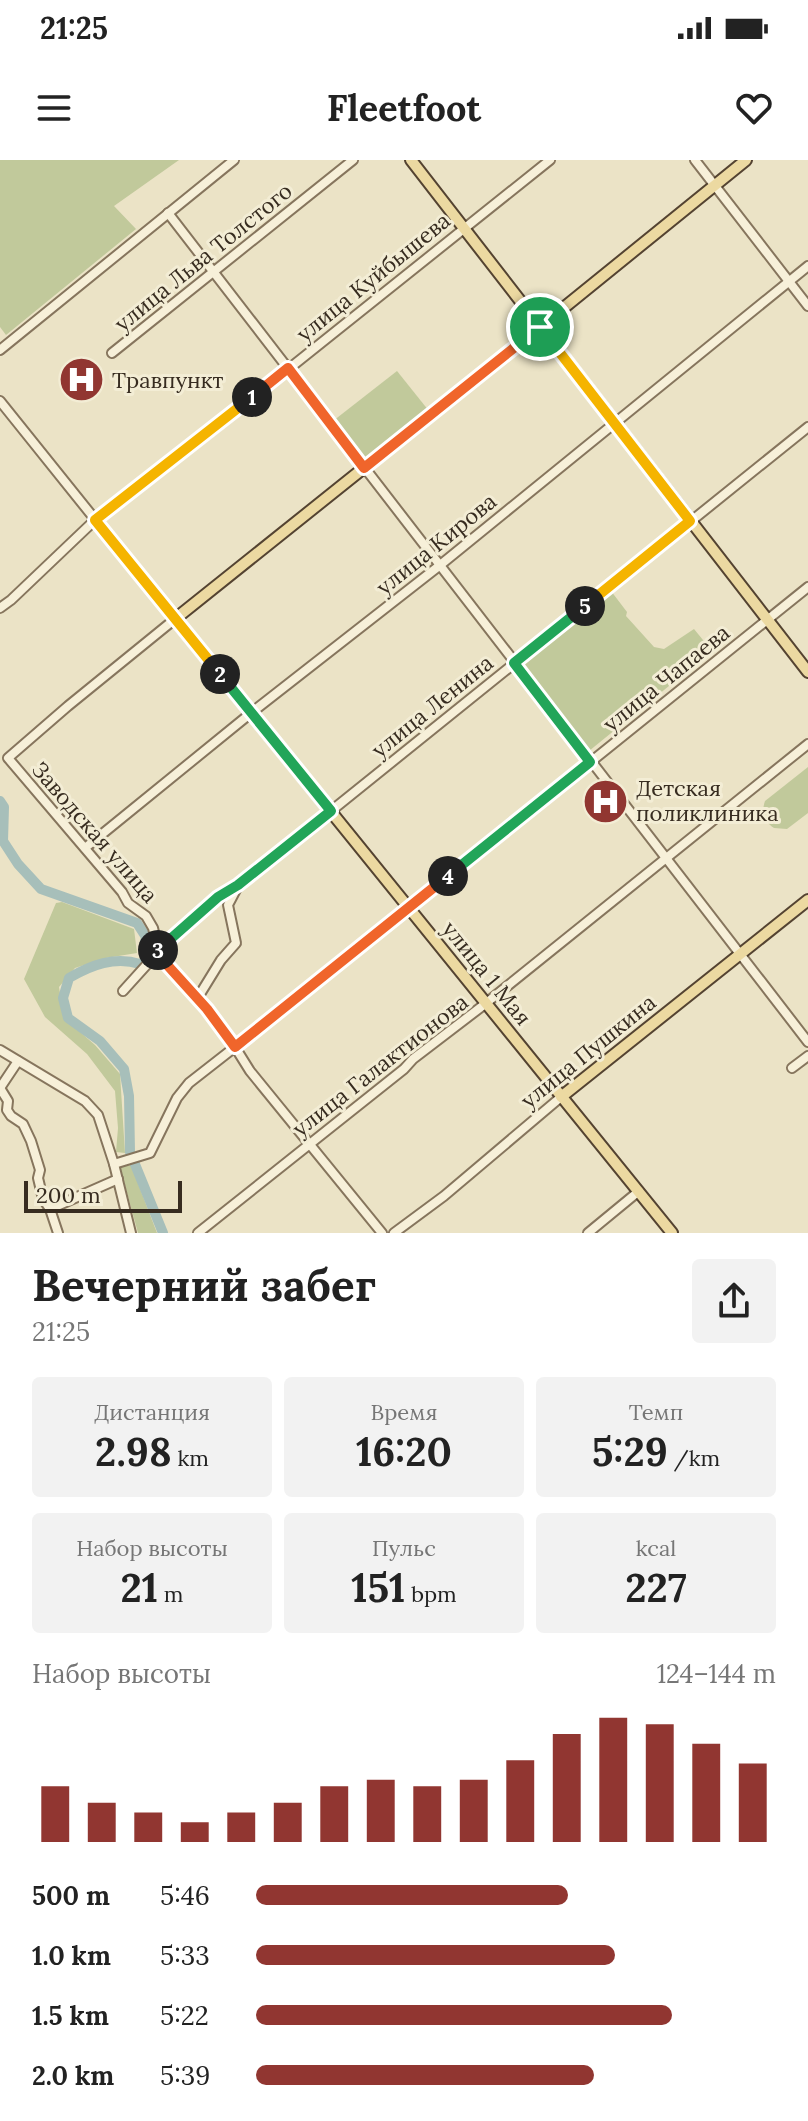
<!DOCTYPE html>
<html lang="ru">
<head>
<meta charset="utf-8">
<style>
	:root { --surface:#fff; --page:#f2f2f2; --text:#222; --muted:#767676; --accent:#913631 }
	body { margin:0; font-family:Lora,serif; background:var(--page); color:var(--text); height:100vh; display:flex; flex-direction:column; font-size:30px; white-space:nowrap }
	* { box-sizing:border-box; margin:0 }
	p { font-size:26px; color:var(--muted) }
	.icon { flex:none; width:44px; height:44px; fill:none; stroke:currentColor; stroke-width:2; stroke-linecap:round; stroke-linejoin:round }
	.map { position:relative; height:1073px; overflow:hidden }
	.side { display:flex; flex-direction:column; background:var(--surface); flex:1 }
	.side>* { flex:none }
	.scale { position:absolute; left:24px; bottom:20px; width:158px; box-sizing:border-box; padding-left:8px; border:4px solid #372c20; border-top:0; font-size:22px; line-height:28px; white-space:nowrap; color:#372c20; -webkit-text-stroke:6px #f3edd5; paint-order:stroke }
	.pin { position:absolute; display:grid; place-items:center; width:68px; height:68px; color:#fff; margin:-34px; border:4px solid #fff; border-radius:50%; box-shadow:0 2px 8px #0007 }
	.km { position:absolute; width:40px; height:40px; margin:-20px; border-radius:50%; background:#222; color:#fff; font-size:22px; line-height:40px; text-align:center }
	.round { display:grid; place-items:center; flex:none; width:84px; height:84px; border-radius:8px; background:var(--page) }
	.head { display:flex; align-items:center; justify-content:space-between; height:136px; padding:0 32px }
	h1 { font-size:44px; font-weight:700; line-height:60px }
	.stats { display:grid; grid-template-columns:repeat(3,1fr); gap:12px; height:136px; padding:8px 32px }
	.stats div { display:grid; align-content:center; border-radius:8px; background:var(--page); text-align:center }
	.stats b { font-size:40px; font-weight:700 }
	.stats small { font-size:22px; font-weight:400 }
	.stats p { font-size:22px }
	.chart { height:224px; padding:16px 32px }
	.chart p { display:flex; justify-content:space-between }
	.chart svg { width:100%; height:144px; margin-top:8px; stroke:var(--accent); stroke-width:6 }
	ul { padding:0 32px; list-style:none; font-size:26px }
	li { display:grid; grid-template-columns:128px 96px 1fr; align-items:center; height:60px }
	li i { height:20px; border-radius:10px; background:var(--accent) }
	.status { display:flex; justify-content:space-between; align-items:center; height:56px; padding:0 40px; background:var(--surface); direction:ltr }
	.status svg { height:22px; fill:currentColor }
	header { display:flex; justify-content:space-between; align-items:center; height:104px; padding:0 32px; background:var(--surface); font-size:36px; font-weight:700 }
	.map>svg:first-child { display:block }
	.green { fill:#c1c99b }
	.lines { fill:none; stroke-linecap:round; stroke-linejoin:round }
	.river { stroke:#a7bfba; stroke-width:10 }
	.minor-casing { stroke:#86755d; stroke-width:12 }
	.major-casing { stroke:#544331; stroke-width:14 }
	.minor { stroke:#f7f0d9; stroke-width:8 }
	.major { stroke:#ecd9a1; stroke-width:10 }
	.split-1-casing { stroke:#fff; stroke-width:16 }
	.split-2-casing { stroke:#fff; stroke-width:16 }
	.split-3-casing { stroke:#fff; stroke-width:16 }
	.split-4-casing { stroke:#fff; stroke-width:16 }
	.split-5-casing { stroke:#fff; stroke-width:16 }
	.split-6-casing { stroke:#fff; stroke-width:16 }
	.split-1 { stroke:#f0652b; stroke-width:10 }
	.split-2 { stroke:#f5b400; stroke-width:10 }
	.split-3 { stroke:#22a559; stroke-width:10 }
	.split-4 { stroke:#f0652b; stroke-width:10 }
	.split-5 { stroke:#22a559; stroke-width:10 }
	.split-6 { stroke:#f5b400; stroke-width:10 }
	.labels { text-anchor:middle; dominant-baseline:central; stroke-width:6; stroke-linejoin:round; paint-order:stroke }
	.street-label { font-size:22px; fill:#372c20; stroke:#f3edd5 }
	.poi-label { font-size:22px; fill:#372c20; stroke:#f3edd5; text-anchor:start }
</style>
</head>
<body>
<div class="status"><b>21:25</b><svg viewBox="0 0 49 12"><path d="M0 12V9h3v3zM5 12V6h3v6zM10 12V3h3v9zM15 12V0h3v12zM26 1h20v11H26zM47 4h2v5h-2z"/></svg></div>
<header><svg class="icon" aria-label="menu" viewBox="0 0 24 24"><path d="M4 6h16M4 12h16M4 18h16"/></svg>Fleetfoot<svg class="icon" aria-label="heart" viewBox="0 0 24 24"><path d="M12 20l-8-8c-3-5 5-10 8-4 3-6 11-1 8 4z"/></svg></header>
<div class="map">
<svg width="808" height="1073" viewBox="0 0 808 1073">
	<rect width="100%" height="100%" fill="#ebe3c6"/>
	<g class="green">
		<path d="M0 0H179L114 46 136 69 6 175 0 167Z"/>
		<path d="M397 211 429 251 365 302 333 261Z"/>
		<path d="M611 431 627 452 626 456 654 487 664 489 694 469 712 491 589 591 525 509 524 502Z"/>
		<path d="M808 607V653L787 669 774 668C764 661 761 653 765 641Z"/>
		<path d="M62 742 134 769 137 793 106 798 75 808 59 827 64 858 95 885 120 914 125 993 116 992 118 968 115 931 87 894 45 857 24 819 56 743Z"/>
		<path d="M131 1005 157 1073H138L120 1007Z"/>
	</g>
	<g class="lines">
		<path class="river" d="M0 641 4 647 3 681 18 704 41 729 137 763 146 777 144 787 150 798 140 804C115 796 91 805 69 818L63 838 68 858 100 881 124 909 129 936 130 992 163 1073"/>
		<defs>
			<g id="minor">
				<path d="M695 0 808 146"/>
				<path d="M168 53 808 882"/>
				<path d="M0 190 234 0"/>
				<path d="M112 193 353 0"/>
				<path d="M0 241 175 459 68 546 8 598 122 732 128 743 146 756 153 768 160 797 207 849 235 887 250 911 382 1073"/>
				<path d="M0 448 11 440 95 360 211 271 550 0"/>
				<path d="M85 688 251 553 439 406 808 106"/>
				<path d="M123 831 151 800 158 790 218 737 238 725 331 651 808 267"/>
				<path d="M197 839 221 800 236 783 228 745 238 726"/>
				<path d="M0 890 85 941 98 955 114 1004 131 1073"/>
				<path d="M792 908 808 896"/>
				<path d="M0 928 8 941 7 950 11 956 23 964 31 981 40 1010 38 1018 43 1039 50 1049 58 1073"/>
				<path d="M0 928 18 901"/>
				<path d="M114 1004 150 993 177 938 189 923 285 848 808 427"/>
				<path d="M50 1049 118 1019"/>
				<path d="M198 1073 404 909 413 899 485 844 808 584"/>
				<path d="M394 1073 444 1036 561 937"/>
				<path d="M588 1073 639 1031"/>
			</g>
			<g id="major">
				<path d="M411 0 808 512"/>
				<path d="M561 937 808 740"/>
				<path d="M672 1073 175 459 540 167 746 0"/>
			</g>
		</defs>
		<use href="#minor" class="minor-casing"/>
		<use href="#major" class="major-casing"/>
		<use href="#minor" class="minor"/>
		<use href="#major" class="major"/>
	</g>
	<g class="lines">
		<defs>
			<path id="split-1" d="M252 237 288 208 364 308 540 167"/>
			<path id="split-2" d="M220 514 95 360 252 237"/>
			<path id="split-3" d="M158 790 218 737 238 725 331 651 220 514"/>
			<path id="split-4" d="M158 790 160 797 207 849 235 887 448 716"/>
			<path id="split-5" d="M448 716 590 602 514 503 585 446"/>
			<path id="split-6" d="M540 167 690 361 585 446"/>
		</defs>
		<use href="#split-1" class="split-1-casing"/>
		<use href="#split-2" class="split-2-casing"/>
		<use href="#split-3" class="split-3-casing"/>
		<use href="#split-4" class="split-4-casing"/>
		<use href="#split-5" class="split-5-casing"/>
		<use href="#split-6" class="split-6-casing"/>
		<use href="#split-1" class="split-1"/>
		<use href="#split-2" class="split-2"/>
		<use href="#split-3" class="split-3"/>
		<use href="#split-4" class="split-4"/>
		<use href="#split-5" class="split-5"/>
		<use href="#split-6" class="split-6"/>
	</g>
	<defs>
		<symbol id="hospital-disc" viewBox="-11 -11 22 22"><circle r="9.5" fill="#913631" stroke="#f3edd5"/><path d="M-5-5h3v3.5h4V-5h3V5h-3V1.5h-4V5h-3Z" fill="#fff"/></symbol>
	</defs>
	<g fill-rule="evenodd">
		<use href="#hospital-disc" x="56" y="194" width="51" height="51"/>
		<use href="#hospital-disc" x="580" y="616" width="51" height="51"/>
	</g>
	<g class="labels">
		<g class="street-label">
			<text transform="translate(203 97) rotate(-39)">улица Льва Толстого</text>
			<text transform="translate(373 117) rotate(-39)">улица Куйбышева</text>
			<text transform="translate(436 384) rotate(-39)">улица Кирова</text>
			<text transform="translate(666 518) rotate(-39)">улица Чапаева</text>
			<text transform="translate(432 546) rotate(-39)">улица Ленина</text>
			<text transform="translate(95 672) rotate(49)">Заводская улица</text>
			<text transform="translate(487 813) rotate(51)">улица 1 Мая</text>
			<text transform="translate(588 891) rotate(-39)">улица Пушкина</text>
			<text transform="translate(380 905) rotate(-38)">улица Галактионова</text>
		</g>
		<g class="poi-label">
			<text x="112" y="220">Травпункт</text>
			<text x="636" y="628">Детская<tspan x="636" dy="25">поликлиника</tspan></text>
		</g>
	</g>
</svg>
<div class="scale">200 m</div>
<div class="pin" style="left:540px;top:167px;background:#1e9e55"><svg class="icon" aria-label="arrive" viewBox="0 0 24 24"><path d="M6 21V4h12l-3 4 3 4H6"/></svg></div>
<b class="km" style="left:252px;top:237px">1</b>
<b class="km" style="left:220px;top:514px">2</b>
<b class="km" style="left:158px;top:790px">3</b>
<b class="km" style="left:448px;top:716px">4</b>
<b class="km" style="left:585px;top:446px">5</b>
</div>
<section class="side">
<div class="head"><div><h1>Вечерний забег</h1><p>21:25</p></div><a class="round"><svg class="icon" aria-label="share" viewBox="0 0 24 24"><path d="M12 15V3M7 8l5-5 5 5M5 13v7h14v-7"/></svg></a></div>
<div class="stats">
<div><p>Дистанция</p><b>2.98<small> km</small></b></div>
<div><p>Время</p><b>16:20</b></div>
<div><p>Темп</p><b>5:29<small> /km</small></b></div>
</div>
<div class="stats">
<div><p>Набор высоты</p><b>21<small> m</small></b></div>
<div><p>Пульс</p><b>151<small> bpm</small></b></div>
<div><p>kcal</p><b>227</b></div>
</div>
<div class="chart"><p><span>Набор высоты</span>124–144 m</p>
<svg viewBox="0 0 160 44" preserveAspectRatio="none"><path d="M5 44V27M15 44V32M25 44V35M35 44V38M45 44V35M55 44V32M65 44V27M75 44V25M85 44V27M95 44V25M105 44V19M115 44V11M125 44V6M135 44V8M145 44V14M155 44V20"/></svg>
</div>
<ul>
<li><b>500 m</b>5:46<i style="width:60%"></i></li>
<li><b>1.0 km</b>5:33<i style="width:69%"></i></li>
<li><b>1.5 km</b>5:22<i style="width:80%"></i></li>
<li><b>2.0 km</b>5:39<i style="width:65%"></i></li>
</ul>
</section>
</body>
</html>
